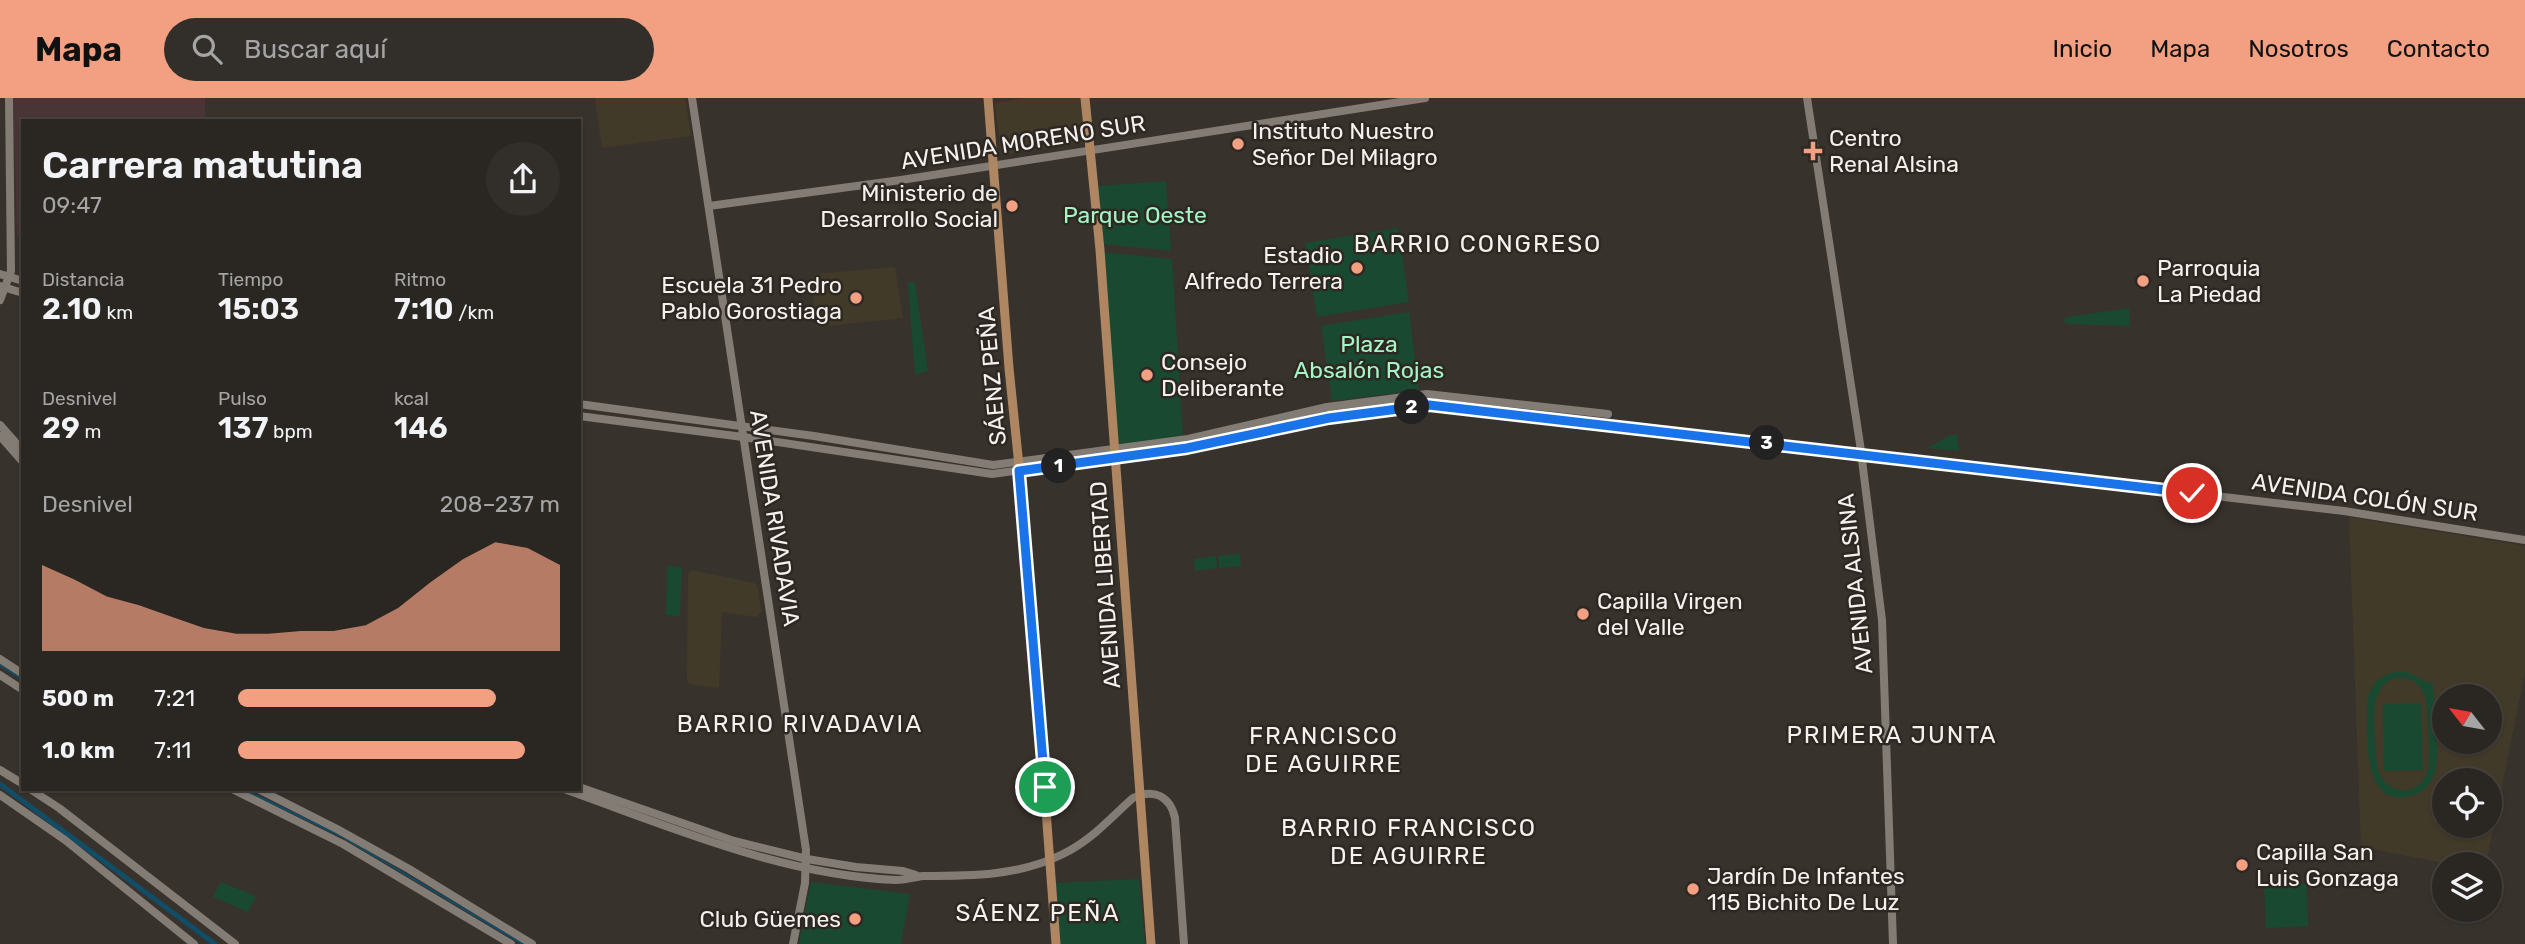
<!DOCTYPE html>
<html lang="es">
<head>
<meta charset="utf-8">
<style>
	:root { --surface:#2a2621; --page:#322e2a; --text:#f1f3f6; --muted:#a5a5a5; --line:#46433f; --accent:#f2a081 }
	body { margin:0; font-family:Rubik,sans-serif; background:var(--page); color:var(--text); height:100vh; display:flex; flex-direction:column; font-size:26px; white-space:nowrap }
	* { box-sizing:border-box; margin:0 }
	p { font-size:23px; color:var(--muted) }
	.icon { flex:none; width:38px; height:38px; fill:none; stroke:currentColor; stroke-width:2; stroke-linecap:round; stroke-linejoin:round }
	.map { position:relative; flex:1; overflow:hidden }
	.panel { position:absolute; left:21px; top:21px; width:560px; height:672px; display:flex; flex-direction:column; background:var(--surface); border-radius:0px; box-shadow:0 2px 5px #0004,0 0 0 2px var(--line) }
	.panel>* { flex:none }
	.needle { width:46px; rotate:301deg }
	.buttons { position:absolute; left:2432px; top:586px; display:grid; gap:14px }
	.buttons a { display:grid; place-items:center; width:70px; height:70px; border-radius:50%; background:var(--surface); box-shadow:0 2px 5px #0004,0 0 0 2px var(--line); font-size:35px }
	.pin { position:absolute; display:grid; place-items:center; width:60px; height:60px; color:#fff; margin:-30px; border:4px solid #fff; border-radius:50%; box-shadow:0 2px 7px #0007 }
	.km { position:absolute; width:35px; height:35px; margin:-18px; border-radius:50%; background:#222; color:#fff; font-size:19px; line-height:35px; text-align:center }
	.round { display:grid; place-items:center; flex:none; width:74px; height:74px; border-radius:37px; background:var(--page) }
	.headline { display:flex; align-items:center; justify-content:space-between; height:119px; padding:0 21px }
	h1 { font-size:38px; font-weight:600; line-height:52px }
	.figures { display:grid; grid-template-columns:repeat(3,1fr); gap:10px; height:119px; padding:7px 21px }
	.figures div { display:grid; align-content:center }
	.figures b { font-size:30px; font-weight:600 }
	.figures small { font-size:19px; font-weight:400 }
	.figures p { font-size:19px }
	.chart { height:196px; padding:14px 21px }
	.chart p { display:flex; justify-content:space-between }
	.chart svg { width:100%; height:126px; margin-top:7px; fill:var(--accent); opacity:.7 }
	ul { padding:0 21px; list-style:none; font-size:23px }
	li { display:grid; grid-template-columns:112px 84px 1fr; align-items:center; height:52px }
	li i { height:18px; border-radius:9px; background:var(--accent) }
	header { display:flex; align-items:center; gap:42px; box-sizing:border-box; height:98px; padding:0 35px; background:var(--accent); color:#111 }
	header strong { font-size:33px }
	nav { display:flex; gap:38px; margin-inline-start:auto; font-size:24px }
	.search { width:490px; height:63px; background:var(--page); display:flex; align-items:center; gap:18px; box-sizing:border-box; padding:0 24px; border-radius:38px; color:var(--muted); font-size:26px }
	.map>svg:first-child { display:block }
	.education { fill:#423a29; fill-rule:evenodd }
	.medical { fill:#493535 }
	.green { fill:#1a4931; fill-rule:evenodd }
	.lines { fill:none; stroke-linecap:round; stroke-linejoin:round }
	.stream { stroke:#124d67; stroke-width:2 }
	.canal { stroke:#124d67; stroke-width:5 }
	.secondary { stroke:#837c75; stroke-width:8 }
	.primary { stroke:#ae8661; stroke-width:9 }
	.route-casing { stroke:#fff; stroke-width:14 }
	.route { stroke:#1a73e8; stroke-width:9 }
	.poi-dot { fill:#f2a081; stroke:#2e2823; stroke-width:2.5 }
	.labels { text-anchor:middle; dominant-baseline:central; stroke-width:5; stroke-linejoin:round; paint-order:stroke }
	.poi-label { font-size:23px; fill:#f5f1ee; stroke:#2e2823; text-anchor:start }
	.street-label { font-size:23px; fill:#f5f1ee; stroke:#2e2823 }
	.park-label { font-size:23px; fill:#a5f5c7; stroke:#2e2823 }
	.neighbourhood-label { font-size:24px; letter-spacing:2px; fill:#f5f1ee; stroke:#2e2823 }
</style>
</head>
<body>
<header>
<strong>Mapa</strong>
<div class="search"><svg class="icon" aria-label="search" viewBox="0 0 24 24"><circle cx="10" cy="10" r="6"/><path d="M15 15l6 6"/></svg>Buscar aquí</div>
<nav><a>Inicio</a><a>Mapa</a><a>Nosotros</a><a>Contacto</a></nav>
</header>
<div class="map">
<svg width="2525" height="846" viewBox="0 0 2525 846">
	<rect width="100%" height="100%" fill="#38322c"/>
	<g class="education">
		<path d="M595 0H685L691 38 602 50Z"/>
		<path d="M1025 0H1081L1084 45 1001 57 995 5Z"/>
		<path d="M895 169 903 220 816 229 811 181 815 176Z"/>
		<path d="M2349 419 2525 448V574L2486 766H2450L2361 749ZM2445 598H2490V644H2445ZM2445 682H2490V728H2445Z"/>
		<path d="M691 472 754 485 758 489 761 514 757 519 722 514 719 590 689 586 687 583 688 475Z"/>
	</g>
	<path class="medical" d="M13 0H205V23H23V137H17Z"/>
	<g class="green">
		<path d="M1166 83 1171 153 1104 146 1098 88Z"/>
		<path d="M1398 130 1409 204 1317 219 1305 145Z"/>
		<path d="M1101 154 1172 161 1183 339 1115 348Z"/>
		<path d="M910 184H915L928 273 915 277 908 186Z"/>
		<path d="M2129 210 2130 228 2068 226 2062 222 2068 219Z"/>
		<path d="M1409 214 1419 292 1332 303 1321 228Z"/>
		<path d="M1951 337H1957L1959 353 1927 350Z"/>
		<path d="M1240 456 1241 468 1219 470 1218 458Z"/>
		<path d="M1216 458 1217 470 1195 473 1194 461Z"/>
		<path d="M667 468 682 469 680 518 666 517Z"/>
		<path d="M2399 573C2413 573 2422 585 2433 585 2434 607 2441 659 2434 677 2430 688 2421 696 2411 698 2360 711 2368 636 2367 606 2369 587 2380 576 2399 573ZM2395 580C2411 578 2422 586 2426 602 2427 619 2432 659 2427 674 2418 703 2381 695 2377 667 2376 640 2364 591 2395 580Z"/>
		<path d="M2421 605 2423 672 2384 673 2383 606Z"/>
		<path d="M1139 781 1145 846H1060L1056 785Z"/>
		<path d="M221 784 256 798 248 814 213 799Z"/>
		<path d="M811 784 910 796 901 846H799Z"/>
		<path d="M2306 785 2308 828 2266 830 2264 787Z"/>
	</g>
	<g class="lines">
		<g class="stream">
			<path d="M0 567 23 582"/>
			<path d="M243 691 341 738 523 846"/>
		</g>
		<path class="canal" d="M0 686 215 846"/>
		<g class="secondary">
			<path d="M692 0 806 752 805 785 793 846"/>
			<path d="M1807 0 1860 346 1882 522 1893 846"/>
			<path d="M709 108 901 82 1425 0"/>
			<path d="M0 176 23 183"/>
			<path d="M0 188 23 195"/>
			<path d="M0 202 11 173 9 0"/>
			<path d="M579 306 814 338 993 367 1188 341 1327 309 1427 296 1608 316"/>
			<path d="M579 318 743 339 992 376 1187 350 1329 320 1435 307 2344 413 2525 442"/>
			<path d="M0 327 23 353"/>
			<path d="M0 338 23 364"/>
			<path d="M0 561 23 576"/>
			<path d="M0 577 23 592"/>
			<path d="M0 672 23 686"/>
			<path d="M579 689 734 743 807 761 856 769 903 773 916 777"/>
			<path d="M30 691 59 710 235 846"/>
			<path d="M232 691 343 746 511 846"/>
			<path d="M258 691 337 731 409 771 532 846"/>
			<path d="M564 691C671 729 781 777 896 782 905 782 914 779 923 778 971 778 1019 778 1063 756 1092 742 1110 720 1133 700 1154 690 1170 698 1175 720L1184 846"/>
			<path d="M0 697 65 742 194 846"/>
		</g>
		<g class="primary">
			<path d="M988 0 1009 270 1024 417 1056 846"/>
			<path d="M1085 0 1100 152 1151 846"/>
		</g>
	</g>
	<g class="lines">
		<defs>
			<path id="route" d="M1045 689 1019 373 1187 350 1329 320 1429 307 2192 395"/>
		</defs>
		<use href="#route" class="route-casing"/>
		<use href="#route" class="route"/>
	</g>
	<g class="poi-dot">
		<circle cx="1238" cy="46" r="7"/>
		<path d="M1809.5 42.5h7v7h7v7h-7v7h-7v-7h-7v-7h7z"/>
		<circle cx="1012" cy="108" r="7"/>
		<circle cx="1357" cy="170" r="7"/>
		<circle cx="2143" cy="183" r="7"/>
		<circle cx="856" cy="200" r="7"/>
		<circle cx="1147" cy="277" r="7"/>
		<circle cx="1583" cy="516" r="7"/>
		<circle cx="2242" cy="767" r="7"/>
		<circle cx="1693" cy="791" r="7"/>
		<circle cx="855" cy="821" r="7"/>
	</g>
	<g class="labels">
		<g class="poi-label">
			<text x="1252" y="33">Instituto Nuestro<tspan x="1252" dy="26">Señor Del Milagro</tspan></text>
			<text x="1829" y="40">Centro<tspan x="1829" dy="26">Renal Alsina</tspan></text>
			<text x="998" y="95" text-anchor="end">Ministerio de<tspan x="998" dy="26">Desarrollo Social</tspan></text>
			<text x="1343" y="157" text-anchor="end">Estadio<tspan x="1343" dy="26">Alfredo Terrera</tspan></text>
			<text x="2157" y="170">Parroquia<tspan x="2157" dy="26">La Piedad</tspan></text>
			<text x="842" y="187" text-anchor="end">Escuela 31 Pedro<tspan x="842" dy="26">Pablo Gorostiaga</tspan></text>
			<text x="1161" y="264">Consejo<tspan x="1161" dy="26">Deliberante</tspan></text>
			<text x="1597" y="503">Capilla Virgen<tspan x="1597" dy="26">del Valle</tspan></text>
			<text x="2256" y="754">Capilla San<tspan x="2256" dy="26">Luis Gonzaga</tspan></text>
			<text x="1707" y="778">Jardín De Infantes<tspan x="1707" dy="26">115 Bichito De Luz</tspan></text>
			<text x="841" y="821" text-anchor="end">Club Güemes</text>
		</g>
		<g class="street-label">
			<text transform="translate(1023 44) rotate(-9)">AVENIDA MORENO SUR</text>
			<text transform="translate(992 278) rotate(-95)">SÁENZ PEÑA</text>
			<text transform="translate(2365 399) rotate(8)">AVENIDA COLÓN SUR</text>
			<text transform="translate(775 420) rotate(81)">AVENIDA RIVADAVIA</text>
			<text transform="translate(1855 486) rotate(-96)">AVENIDA ALSINA</text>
			<text transform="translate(1105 487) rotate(-94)">AVENIDA LIBERTAD</text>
		</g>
		<g class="park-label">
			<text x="1135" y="117">Parque Oeste</text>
			<text x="1369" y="246">Plaza<tspan x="1369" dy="26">Absalón Rojas</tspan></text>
		</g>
		<g class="neighbourhood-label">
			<text x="1478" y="146">BARRIO CONGRESO</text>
			<text x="800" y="626">BARRIO RIVADAVIA</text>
			<text x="1892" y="637">PRIMERA JUNTA</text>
			<text x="1324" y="638">FRANCISCO<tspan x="1324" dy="28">DE AGUIRRE</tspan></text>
			<text x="1409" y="730">BARRIO FRANCISCO<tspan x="1409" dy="28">DE AGUIRRE</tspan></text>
			<text x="1038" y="815">SÁENZ PEÑA</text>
		</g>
	</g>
</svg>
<div class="buttons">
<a><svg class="needle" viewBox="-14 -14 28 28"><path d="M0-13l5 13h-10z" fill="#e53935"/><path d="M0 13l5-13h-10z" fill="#a5a5a5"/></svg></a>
<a><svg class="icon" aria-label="locate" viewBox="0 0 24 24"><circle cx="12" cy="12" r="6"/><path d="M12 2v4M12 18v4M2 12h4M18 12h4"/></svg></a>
<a><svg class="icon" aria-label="layers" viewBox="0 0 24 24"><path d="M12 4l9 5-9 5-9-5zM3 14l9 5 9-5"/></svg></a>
</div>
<div class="pin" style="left:1045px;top:689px;background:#1e9e55"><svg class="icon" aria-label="arrive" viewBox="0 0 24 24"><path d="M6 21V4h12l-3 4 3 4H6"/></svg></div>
<div class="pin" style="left:2192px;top:395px;background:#d93025"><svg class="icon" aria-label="check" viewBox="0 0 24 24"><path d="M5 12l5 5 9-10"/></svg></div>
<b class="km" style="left:1059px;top:368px">1</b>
<b class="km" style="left:1412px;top:309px">2</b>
<b class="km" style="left:1767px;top:345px">3</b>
<section class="panel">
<div class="headline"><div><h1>Carrera matutina</h1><p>09:47</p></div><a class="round"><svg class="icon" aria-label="share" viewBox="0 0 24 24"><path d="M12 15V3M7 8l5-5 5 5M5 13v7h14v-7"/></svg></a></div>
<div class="figures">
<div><p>Distancia</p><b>2.10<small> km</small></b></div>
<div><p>Tiempo</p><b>15:03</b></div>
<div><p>Ritmo</p><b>7:10<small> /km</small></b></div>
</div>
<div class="figures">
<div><p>Desnivel</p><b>29<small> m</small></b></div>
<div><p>Pulso</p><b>137<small> bpm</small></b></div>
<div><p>kcal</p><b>146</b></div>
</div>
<div class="chart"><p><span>Desnivel</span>208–237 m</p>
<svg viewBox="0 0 160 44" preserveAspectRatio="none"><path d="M0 44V14L10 19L20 25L30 28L40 32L50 36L60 38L70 38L80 37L90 37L100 35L110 29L120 20L130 12L140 6L150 8L160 14V44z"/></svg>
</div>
<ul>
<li><b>500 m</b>7:21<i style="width:80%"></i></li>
<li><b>1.0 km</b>7:11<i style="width:89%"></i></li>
</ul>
</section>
</div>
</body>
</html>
